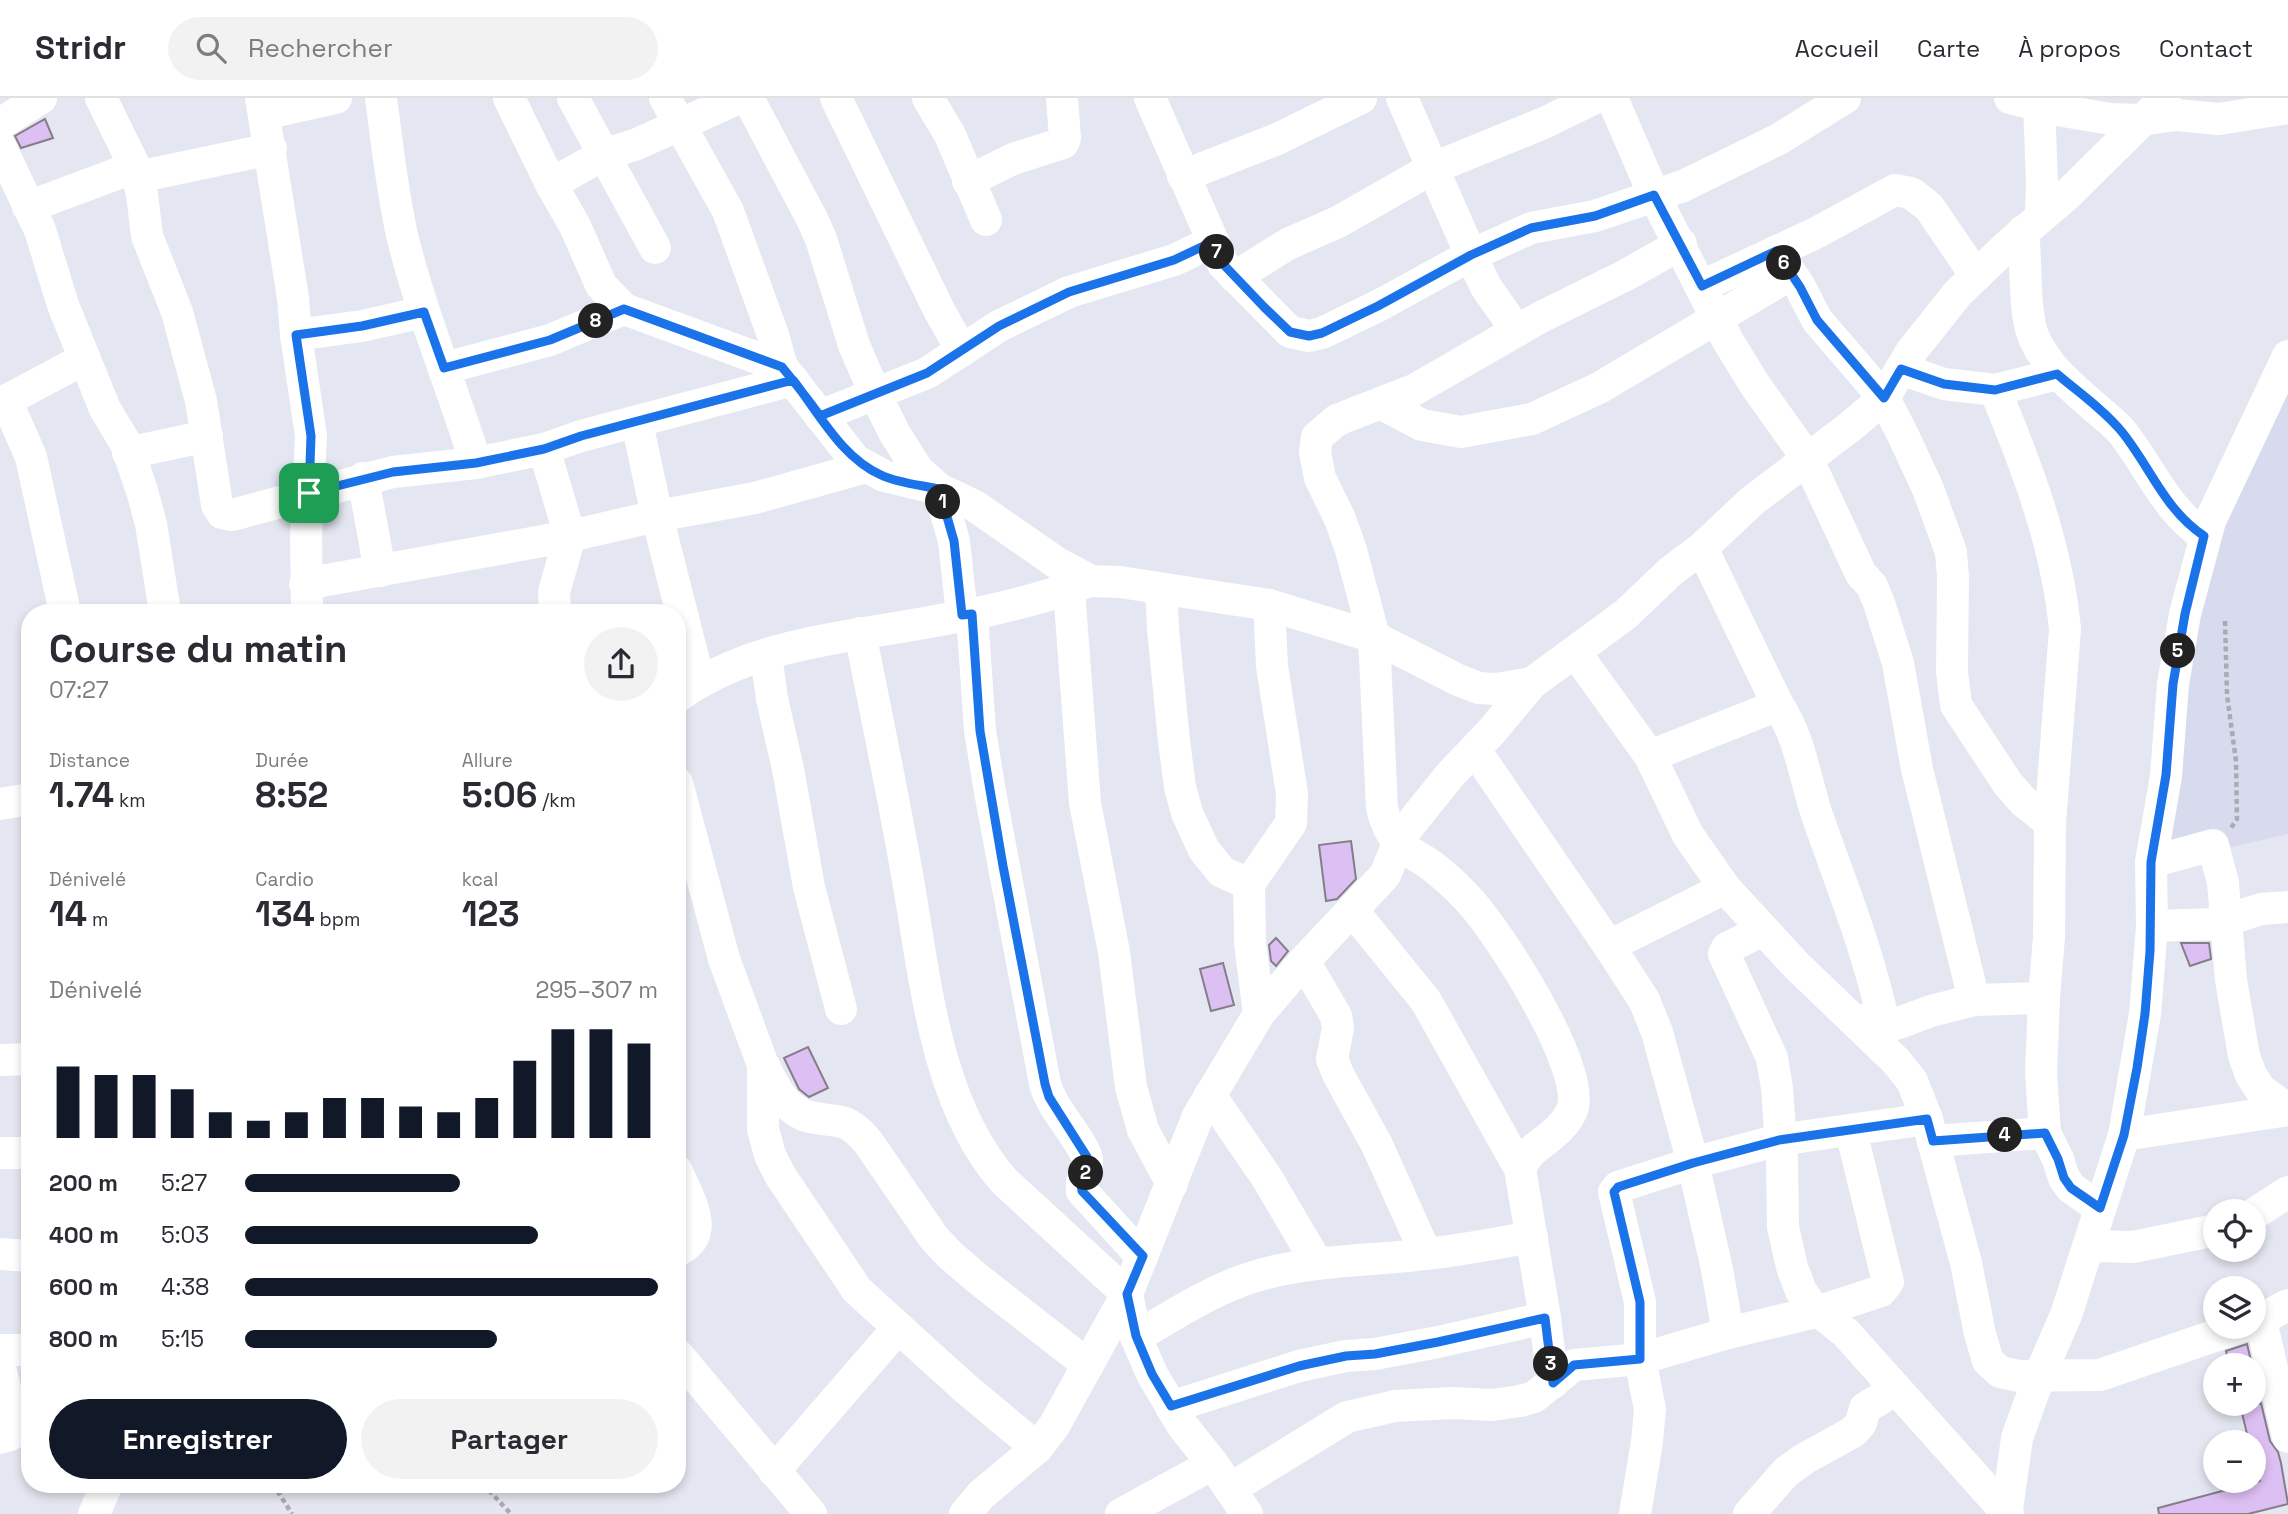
<!DOCTYPE html>
<html lang="fr">
<head>
<meta charset="utf-8">
<style>
	:root { --surface:#fff; --page:#f2f2f3; --text:#2b2b33; --muted:#7c7c81; --line:#e1e1e2; --accent:#111827 }
	body { margin:0; font-family:"Space Grotesk",sans-serif; background:var(--page); color:var(--text); height:100vh; display:flex; flex-direction:column; font-size:26px; white-space:nowrap }
	* { box-sizing:border-box; margin:0 }
	p { font-size:23px; color:var(--muted) }
	.icon { flex:none; width:38px; height:38px; fill:none; stroke:currentColor; stroke-width:2; stroke-linecap:round; stroke-linejoin:round }
	.map { position:relative; flex:1; overflow:hidden }
	.panel { position:absolute; left:21px; top:506px; width:665px; height:889px; display:flex; flex-direction:column; background:var(--surface); border-radius:28px; box-shadow:0 4px 10px #0003 }
	.panel>* { flex:none }
	.fabs { position:absolute; left:2203px; top:1101px; display:grid; gap:14px }
	.fabs a { display:grid; place-items:center; width:63px; height:63px; border-radius:50%; background:var(--surface); box-shadow:0 4px 10px #0003; font-size:35px }
	.pin { position:absolute; display:grid; place-items:center; width:60px; height:60px; color:#fff; margin:-30px; border-radius:14px; box-shadow:0 4px 10px #0006 }
	.km { position:absolute; width:35px; height:35px; margin:-18px; border-radius:50%; background:#222; color:#fff; font-size:19px; line-height:35px; text-align:center }
	.round { display:grid; place-items:center; flex:none; width:74px; height:74px; border-radius:37px; background:var(--page) }
	.head { display:flex; align-items:center; justify-content:space-between; height:119px; padding:0 28px }
	h1 { font-size:38px; font-weight:800; line-height:52px }
	.metrics { display:grid; grid-template-columns:repeat(3,1fr); gap:10px; height:119px; padding:7px 28px }
	.metrics div { display:grid; align-content:center }
	.metrics b { font-size:35px; font-weight:800 }
	.metrics small { font-size:19px; font-weight:400 }
	.metrics p { font-size:19px }
	.chart { height:196px; padding:14px 28px }
	.chart p { display:flex; justify-content:space-between }
	.chart svg { width:100%; height:126px; margin-top:7px; stroke:var(--accent); stroke-width:6 }
	.cta { display:flex; gap:14px; margin-top:auto; padding:14px 28px }
	.cta a { flex:1; height:80px; border-radius:42px; background:var(--accent); color:#fff; font-size:28px; font-weight:800; line-height:80px; text-align:center }
	.cta a+a { background:var(--page); color:var(--text) }
	ul { padding:0 28px; list-style:none; font-size:23px }
	li { display:grid; grid-template-columns:112px 84px 1fr; align-items:center; height:52px }
	li i { height:18px; border-radius:9px; background:var(--accent) }
	header { display:flex; align-items:center; gap:42px; box-sizing:border-box; height:98px; padding:0 35px; background:var(--surface); border-bottom:2px solid var(--line) }
	header strong { font-size:33px }
	nav { display:flex; gap:38px; margin-inline-start:auto; font-size:24px }
	.search { width:490px; height:63px; background:var(--page); display:flex; align-items:center; gap:18px; box-sizing:border-box; padding:0 24px; border-radius:38px; color:var(--muted); font-size:26px }
	.map>svg:first-child { display:block }
	.built { fill:#d8daed }
	.building { fill:#ddc0f3; stroke:#847e88; stroke-width:2 }
	.lines { fill:none; stroke-linecap:round; stroke-linejoin:round }
	.path { stroke:#a9aab3; stroke-width:4.5; stroke-dasharray:5 3.5; stroke-linecap:butt }
	.minor { stroke:#fff; stroke-width:32 }
	.route-casing { stroke:#fff; stroke-width:14 }
	.route { stroke:#1a73e8; stroke-width:9 }
</style>
</head>
<body>
<header>
<strong>Stridr</strong>
<div class="search"><svg class="icon" aria-label="search" viewBox="0 0 24 24"><circle cx="10" cy="10" r="6"/><path d="M15 15l6 6"/></svg>Rechercher</div>
<nav><a>Accueil</a><a>Carte</a><a>À propos</a><a>Contact</a></nav>
</header>
<div class="map">
<svg width="2288" height="1416" viewBox="0 0 2288 1416">
	<rect width="100%" height="100%" fill="#e4e6f1"/>
	<path class="built" d="M2288 282V736L2148 768 2185 495Z"/>
	<g class="building">
		<path d="M45 21 53 40 21 50 15 38Z"/>
		<path d="M1351 743 1356 781 1337 801 1326 803 1319 747Z"/>
		<path d="M1276 840 1288 853 1276 868 1271 863 1269 847Z"/>
		<path d="M2181 845H2209L2211 861 2190 868Z"/>
		<path d="M1223 865 1234 907 1211 913 1200 871Z"/>
		<path d="M808 949 828 990 809 999 799 991 784 960Z"/>
		<path d="M2247 1246 2252 1267H2229L2226 1253Z"/>
		<path d="M2261 1305 2270 1343 2278 1354 2281 1365 2288 1406 2248 1416H2159L2158 1410 2260 1383 2254 1361V1344H2249L2241 1311Z"/>
	</g>
	<g class="lines">
		<g class="path">
			<path d="M2225 523 2227 597 2236 663 2237 721 2231 730"/>
			<path d="M273 1386 292 1416"/>
			<path d="M483 1386 511 1416"/>
		</g>
		<g class="minor">
			<path d="M101 0 135 69 142 96 147 138 177 214 201 303 217 407 222 415 232 417 393 374 476 365 544 351 581 338 793 282"/>
			<path d="M261 0 293 200 296 237 311 338 306 438 307 514"/>
			<path d="M381 0C387 45 392 92 402 137 421 215 452 289 476 365"/>
			<path d="M509 0 551 86 575 128 601 187 624 211 782 269 855 362 884 378 939 391 975 408 1057 465 1091 483 1120 484 1269 507 1374 539 1458 582 1479 590 1496 591 1532 585"/>
			<path d="M573 0 655 150"/>
			<path d="M665 0 728 113 773 237 782 269"/>
			<path d="M748 0 812 121 821 141 854 247 875 296 895 336 918 372 939 391 954 443 962 517"/>
			<path d="M836 0 939 212 962 253"/>
			<path d="M928 0 950 37 986 122"/>
			<path d="M1150 0 1223 166 1290 234 1309 238 1322 235 1378 208 1471 157 1531 130 1595 118 1683 88 1779 41 1845 0"/>
			<path d="M1402 0 1474 164 1486 189 1517 233"/>
			<path d="M1612 0 1654 97 1728 243 1755 287 1807 360 1861 476 1872 488 1879 505 1898 565 1917 671 1974 902 2044 900 2041 975 2045 1035 2058 1061 2064 1080 2071 1090 2100 1110"/>
			<path d="M2010 0 2057 12 2111 21 2141 22 2176 17 2219 21 2288 10"/>
			<path d="M2039 7 2042 83 2041 119"/>
			<path d="M264 16 336 0"/>
			<path d="M0 26 41 0"/>
			<path d="M0 48 40 132 63 207 105 311 126 346 142 393 151 426 165 514"/>
			<path d="M1183 78 1275 42 1361 0"/>
			<path d="M137 79 271 51"/>
			<path d="M968 83 1013 61 1063 45 1065 40 1062 0"/>
			<path d="M551 86 603 57 637 46 739 0"/>
			<path d="M28 109 135 69"/>
			<path d="M2023 133C2027 164 2023 214 2034 240 2048 271 2073 290 2098 312 2106 319 2115 326 2122 334 2151 371 2165 411 2205 438"/>
			<path d="M1776 153 1800 189 1817 222 1884 300 1903 337 1928 391 1951 454 1953 479 1952 574 1956 607 2008 686 2023 703 2050 725"/>
			<path d="M1235 179 1288 146 1338 124 1431 71 1544 25 1595 0"/>
			<path d="M1702 188 1814 136 1895 92 1911 95 1929 109 1976 178"/>
			<path d="M296 237 362 228 424 214"/>
			<path d="M445 270 550 242 624 211"/>
			<path d="M1901 271 1944 286 1995 292 2057 276"/>
			<path d="M1995 292C2027 369 2057 447 2065 531L2050 725 2049 839 2044 900"/>
			<path d="M6 302 31 359 65 514"/>
			<path d="M0 306 84 261"/>
			<path d="M1382 306 1422 327 1461 334 1532 321 1599 290 1791 176"/>
			<path d="M820 318 927 275 999 228 1069 194 1174 162 1212 144"/>
			<path d="M637 325 657 418 699 583"/>
			<path d="M544 351 570 438 554 494 555 514"/>
			<path d="M128 355 207 338"/>
			<path d="M363 380 380 473"/>
			<path d="M1702 450 1778 607C1800 639 1805 681 1817 717 1842 789 1868 851 1884 926"/>
			<path d="M305 486 570 438 657 418 755 400 866 369"/>
			<path d="M1069 492 1085 705 1114 854 1131 989 1143 1032 1172 1086"/>
			<path d="M1161 492 1163 531 1174 643 1180 689 1187 715 1204 752 1222 774 1249 786"/>
			<path d="M972 516 980 633 990 694 1045 986C1053 1013 1075 1032 1086 1057 1091 1069 1079 1081 1082 1093L1142 1159"/>
			<path d="M860 535C876 614 892 692 906 771 925 874 933 1002 1004 1083L1127 1196 1136 1239 1152 1276 1182 1327 1213 1366 1247 1416"/>
			<path d="M1575 554 1650 658 1688 737 1725 790 1797 868 1896 963 1912 983 1927 1021 1966 1165 1980 1236 1988 1263 2000 1274 2019 1278 2100 1277 2243 1228"/>
			<path d="M766 557 772 601 788 671 809 789 841 911"/>
			<path d="M677 599C739 554 815 543 889 531 955 520 1024 508 1087 484"/>
			<path d="M1475 652 1609 848 1725 790"/>
			<path d="M1650 658 1778 607"/>
			<path d="M677 685 724 861 763 967V1031L770 1057 780 1077 857 1192 965 1290 1037 1350"/>
			<path d="M0 706 30 701"/>
			<path d="M2151 764 2213 747 2223 785 2231 882 2244 958 2251 977 2260 991 2288 1012"/>
			<path d="M1353 813 1426 903 1520 1071 1545 1220 1553 1285"/>
			<path d="M2152 828 2214 826 2261 811 2288 809"/>
			<path d="M1763 832 1727 850 1724 856 1772 960 1777 990 1782 1062 1783 1129 1792 1169 1801 1193 1810 1206 1846 1235 2008 1416"/>
			<path d="M1609 848 1644 902 1657 934 1693 1065 1717 1171 1728 1235"/>
			<path d="M1304 863 1336 918 1338 930 1332 961 1338 976 1377 1047 1426 1156"/>
			<path d="M1259 916 1250 845 1249 786 1291 725 1292 696 1272 568 1269 507"/>
			<path d="M1864 922 1896 926 1931 913 1974 902"/>
			<path d="M0 962 30 961"/>
			<path d="M764 968C772 984 780 1002 795 1012 810 1023 826 1020 842 1024 853 1027 861 1036 868 1044L934 1140 949 1156 978 1181 1088 1267"/>
			<path d="M1210 997 1267 1080 1317 1165"/>
			<path d="M2124 1037 2288 1012"/>
			<path d="M1933 1043 2045 1035"/>
			<path d="M0 1055H30"/>
			<path d="M1520 1071C1523 1065 1527 1058 1532 1053 1546 1041 1564 1031 1572 1012 1588 972 1497 831 1468 801 1457 789 1445 778 1432 768 1422 760 1406 754 1398 744 1389 734 1385 723 1382 710L1374 539 1351 452 1340 421 1320 380 1315 354 1317 339 1337 322 1414 292 1539 220 1626 177 1681 146"/>
			<path d="M677 1073C688 1101 713 1136 677 1153"/>
			<path d="M2254 1116 2288 1094"/>
			<path d="M2090 1148 2133 1149 2216 1132"/>
			<path d="M0 1156 30 1158"/>
			<path d="M2261 1223 2288 1339"/>
			<path d="M2254 1225 2288 1207"/>
			<path d="M1136 1239C1170 1219 1204 1197 1241 1183 1301 1161 1364 1164 1426 1156 1462 1152 1497 1145 1532 1139"/>
			<path d="M0 1252H30"/>
			<path d="M677 1256 811 1416"/>
			<path d="M0 1269 15 1333 10 1337 0 1340"/>
			<path d="M1171 1309 1299 1268 1346 1258 1375 1256 1438 1244 1545 1220"/>
			<path d="M774 1373 898 1230"/>
			<path d="M1230 1391 1347 1319 1395 1308 1453 1305 1492 1307 1520 1303 1534 1299 1574 1267 1640 1261 1728 1235 1820 1213 1881 1193 1888 1184 1851 1033"/>
			<path d="M94 1416 107 1386"/>
			<path d="M965 1416 981 1397 1037 1350 1054 1328 1127 1196 1198 1018 1259 916 1304 863 1385 777 1401 738 1450 677 1491 634 1532 585 1626 516 1671 473 1702 450 1752 403 1851 328 1884 300 1911 254 1958 195 2007 148 2068 96 2165 0"/>
			<path d="M1121 1416 1213 1366"/>
			<path d="M1635 1416 1647 1344 1650 1311 1640 1261V1204L1614 1094 1618 1089 1693 1065 1779 1042 1927 1021"/>
			<path d="M1749 1416 1786 1374 1804 1361 1853 1334 1861 1325 1865 1310 1895 1292"/>
			<path d="M2002 1416 2007 1412 2017 1340 2039 1279 2066 1217 2124 1037 2145 916 2152 828 2151 764 2166 678 2173 586 2185 516 2210 423 2288 258"/>
		</g>
	</g>
	<g class="lines">
		<defs>
			<path id="route" d="M309 395 393 374 476 365 544 351 581 338 793 282C819 315 841 359 881 377 898 385 920 387 939 391L954 443 962 517 972 516 980 633 1003 768 1045 986 1049 999 1087 1059 1086 1075 1081 1087 1082 1093 1143 1158 1127 1196 1136 1238 1152 1276 1171 1308 1299 1268 1346 1258 1375 1256 1438 1244 1545 1220 1553 1285 1574 1267 1640 1261V1204L1614 1094 1618 1089 1693 1065 1779 1042 1927 1021 1933 1043 2045 1035 2058 1061 2064 1080 2071 1090 2100 1110 2124 1037 2137 970 2145 916 2150 853 2151 764 2166 677 2173 586 2185 516 2204 438C2164 411 2151 370 2122 334 2104 312 2078 294 2057 276L1995 292 1944 286 1901 271 1884 300 1817 222 1800 189 1776 153 1702 188 1654 97 1595 118 1531 130 1471 157 1378 208 1322 235 1309 238 1290 234 1264 209 1223 166 1212 144 1174 162 1069 194 999 228 927 275 820 318C808 301 795 285 782 269L624 211 550 242 444 270 424 214 362 228 296 237 311 338 309 395"/>
		</defs>
		<use href="#route" class="route-casing"/>
		<use href="#route" class="route"/>
	</g>
</svg>
<div class="fabs">
<a><svg class="icon" aria-label="locate" viewBox="0 0 24 24"><circle cx="12" cy="12" r="6"/><path d="M12 2v4M12 18v4M2 12h4M18 12h4"/></svg></a>
<a><svg class="icon" aria-label="layers" viewBox="0 0 24 24"><path d="M12 4l9 5-9 5-9-5zM3 14l9 5 9-5"/></svg></a>
<a>+</a>
<a>−</a>
</div>
<div class="pin" style="left:309px;top:395px;background:#1e9e55"><svg class="icon" aria-label="arrive" viewBox="0 0 24 24"><path d="M6 21V4h12l-3 4 3 4H6"/></svg></div>
<b class="km" style="left:943px;top:404px">1</b>
<b class="km" style="left:1086px;top:1075px">2</b>
<b class="km" style="left:1551px;top:1266px">3</b>
<b class="km" style="left:2005px;top:1037px">4</b>
<b class="km" style="left:2178px;top:553px">5</b>
<b class="km" style="left:1784px;top:165px">6</b>
<b class="km" style="left:1217px;top:154px">7</b>
<b class="km" style="left:596px;top:223px">8</b>
<section class="panel">
<div class="head"><div><h1>Course du matin</h1><p>07:27</p></div><a class="round"><svg class="icon" aria-label="share" viewBox="0 0 24 24"><path d="M12 15V3M7 8l5-5 5 5M5 13v7h14v-7"/></svg></a></div>
<div class="metrics">
<div><p>Distance</p><b>1.74<small> km</small></b></div>
<div><p>Durée</p><b>8:52</b></div>
<div><p>Allure</p><b>5:06<small> /km</small></b></div>
</div>
<div class="metrics">
<div><p>Dénivelé</p><b>14<small> m</small></b></div>
<div><p>Cardio</p><b>134<small> bpm</small></b></div>
<div><p>kcal</p><b>123</b></div>
</div>
<div class="chart"><p><span>Dénivelé</span>295–307 m</p>
<svg viewBox="0 0 160 44" preserveAspectRatio="none"><path d="M5 44V19M15 44V22M25 44V22M35 44V27M45 44V35M55 44V38M65 44V35M75 44V30M85 44V30M95 44V33M105 44V35M115 44V30M125 44V17M135 44V6M145 44V6M155 44V11"/></svg>
</div>
<ul>
<li><b>200 m</b>5:27<i style="width:52%"></i></li>
<li><b>400 m</b>5:03<i style="width:71%"></i></li>
<li><b>600 m</b>4:38<i style="width:100%"></i></li>
<li><b>800 m</b>5:15<i style="width:61%"></i></li>
</ul>
<div class="cta"><a>Enregistrer</a><a>Partager</a></div>
</section>
</div>
</body>
</html>
